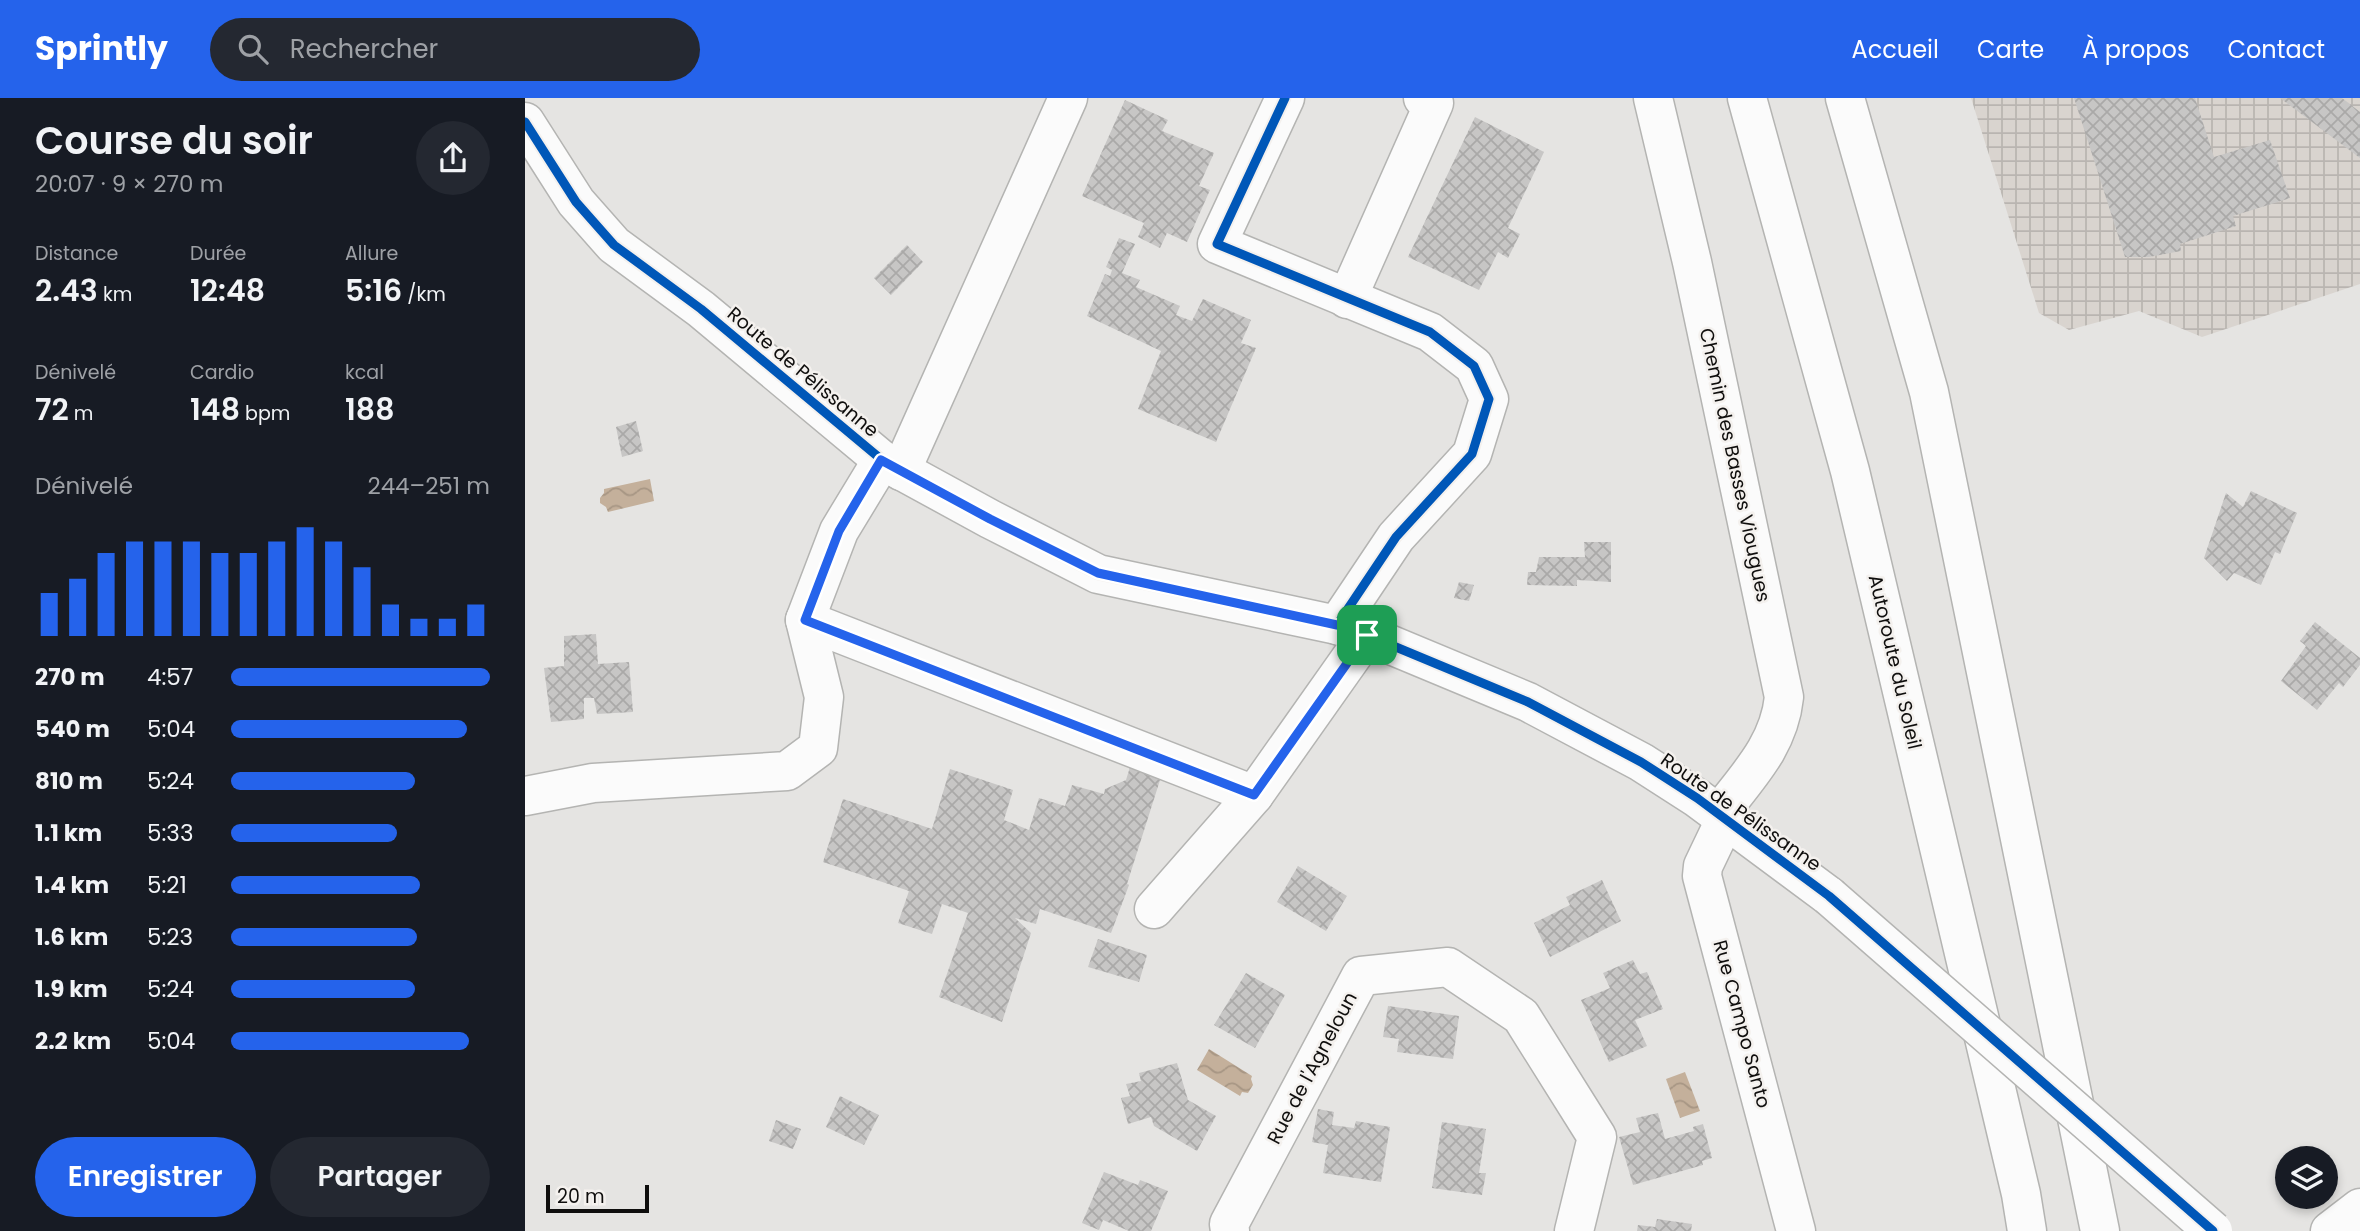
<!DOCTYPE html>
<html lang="fr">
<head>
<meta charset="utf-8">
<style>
	:root { --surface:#171b24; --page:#242831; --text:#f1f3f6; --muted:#9ea1a6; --accent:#2563eb }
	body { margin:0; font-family:Poppins,sans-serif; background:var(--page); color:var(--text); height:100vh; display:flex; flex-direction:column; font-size:26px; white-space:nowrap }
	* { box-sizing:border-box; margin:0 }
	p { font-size:23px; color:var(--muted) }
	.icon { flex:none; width:38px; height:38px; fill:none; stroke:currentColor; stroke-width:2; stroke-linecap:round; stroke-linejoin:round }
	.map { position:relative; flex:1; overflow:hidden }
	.details { display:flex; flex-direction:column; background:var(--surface); width:525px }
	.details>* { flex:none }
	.controls { position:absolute; left:1750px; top:1048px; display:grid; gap:14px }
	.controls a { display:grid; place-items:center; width:63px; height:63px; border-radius:50%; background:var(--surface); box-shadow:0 4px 10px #0003; font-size:35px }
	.scale { position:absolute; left:21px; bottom:18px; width:103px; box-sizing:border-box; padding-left:7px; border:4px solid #0f0e0d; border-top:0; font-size:19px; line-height:24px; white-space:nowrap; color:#0f0e0d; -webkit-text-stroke:5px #f4f1ee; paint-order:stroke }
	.pin { position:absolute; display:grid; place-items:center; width:60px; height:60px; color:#fff; margin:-30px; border-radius:14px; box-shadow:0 4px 10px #0006 }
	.round { display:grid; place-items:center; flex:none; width:74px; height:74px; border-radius:37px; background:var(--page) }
	.overview { display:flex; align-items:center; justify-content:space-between; height:119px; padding:0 35px }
	h1 { font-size:38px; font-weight:600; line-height:52px }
	.figures { display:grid; grid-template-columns:repeat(3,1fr); gap:10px; height:119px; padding:7px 35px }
	.figures div { display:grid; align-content:center }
	.figures b { font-size:30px; font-weight:600 }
	.figures small { font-size:19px; font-weight:400 }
	.figures p { font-size:19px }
	.chart { height:196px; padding:14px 35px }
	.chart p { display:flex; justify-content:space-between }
	.chart svg { width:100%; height:126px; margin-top:7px; stroke:var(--accent); stroke-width:6 }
	.cta { display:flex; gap:14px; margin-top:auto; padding:14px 35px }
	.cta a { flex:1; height:80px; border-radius:42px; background:var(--accent); color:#fff; font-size:28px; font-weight:600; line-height:80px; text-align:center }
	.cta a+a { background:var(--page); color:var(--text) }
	ul { padding:0 35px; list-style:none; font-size:23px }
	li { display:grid; grid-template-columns:112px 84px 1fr; align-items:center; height:52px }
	li i { height:18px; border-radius:9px; background:var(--accent) }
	header { display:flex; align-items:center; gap:42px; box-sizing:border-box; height:98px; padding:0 35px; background:var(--accent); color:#fff }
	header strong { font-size:33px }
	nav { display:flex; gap:38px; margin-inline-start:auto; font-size:24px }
	.search { width:490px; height:63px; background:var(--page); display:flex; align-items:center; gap:18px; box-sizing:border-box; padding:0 24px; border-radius:38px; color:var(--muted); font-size:26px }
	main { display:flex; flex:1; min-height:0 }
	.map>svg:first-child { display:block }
	.industrial { fill:url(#industrial-grid) }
	.water { fill:url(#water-waves) }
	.building { fill:url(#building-cross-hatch) }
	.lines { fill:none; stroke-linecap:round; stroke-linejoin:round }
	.minor-casing { stroke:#b4b4b2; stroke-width:41 }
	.highway-casing { stroke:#b4b4b2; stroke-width:41 }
	.minor { stroke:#fbfbfb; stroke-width:38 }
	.highway { stroke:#fbfbfb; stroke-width:38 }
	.minor-bridge-casing { stroke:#b4b4b2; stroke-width:41; stroke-linecap:butt }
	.minor-bridge { stroke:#fbfbfb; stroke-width:38 }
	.cycleway-casing { stroke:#f4f1ee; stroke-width:13 }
	.cycleway { stroke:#0057b8; stroke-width:9 }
	.route-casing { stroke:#fff; stroke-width:14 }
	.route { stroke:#2563eb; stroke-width:9 }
	.labels { text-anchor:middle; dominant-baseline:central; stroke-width:5; stroke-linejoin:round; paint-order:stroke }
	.street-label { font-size:19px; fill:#0f0e0d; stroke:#f4f1ee }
</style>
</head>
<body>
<header>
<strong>Sprintly</strong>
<div class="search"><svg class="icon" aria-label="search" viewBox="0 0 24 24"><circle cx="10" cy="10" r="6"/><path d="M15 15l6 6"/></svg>Rechercher</div>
<nav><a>Accueil</a><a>Carte</a><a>À propos</a><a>Contact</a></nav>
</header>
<main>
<section class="details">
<div class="overview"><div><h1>Course du soir</h1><p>20:07 · 9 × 270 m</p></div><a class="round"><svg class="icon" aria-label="share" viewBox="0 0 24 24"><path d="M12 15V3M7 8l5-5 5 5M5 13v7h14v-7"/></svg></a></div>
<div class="figures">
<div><p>Distance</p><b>2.43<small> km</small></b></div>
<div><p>Durée</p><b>12:48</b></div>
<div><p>Allure</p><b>5:16<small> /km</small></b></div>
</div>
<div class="figures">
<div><p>Dénivelé</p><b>72<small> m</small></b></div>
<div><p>Cardio</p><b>148<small> bpm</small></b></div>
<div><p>kcal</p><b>188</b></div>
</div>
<div class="chart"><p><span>Dénivelé</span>244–251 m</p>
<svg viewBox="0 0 160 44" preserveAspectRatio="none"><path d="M5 44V29M15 44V24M25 44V15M35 44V11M45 44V11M55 44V11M65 44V15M75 44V15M85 44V11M95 44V6M105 44V11M115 44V20M125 44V33M135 44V38M145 44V38M155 44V33"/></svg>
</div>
<ul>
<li><b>270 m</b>4:57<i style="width:100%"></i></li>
<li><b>540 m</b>5:04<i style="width:91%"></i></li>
<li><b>810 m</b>5:24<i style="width:71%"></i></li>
<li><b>1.1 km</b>5:33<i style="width:64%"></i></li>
<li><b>1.4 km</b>5:21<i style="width:73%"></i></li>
<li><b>1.6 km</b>5:23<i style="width:72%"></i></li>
<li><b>1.9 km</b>5:24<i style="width:71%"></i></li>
<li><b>2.2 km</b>5:04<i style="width:92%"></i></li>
</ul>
<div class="cta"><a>Enregistrer</a><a>Partager</a></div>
</section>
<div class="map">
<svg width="1835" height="1133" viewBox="0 0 1835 1133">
	<defs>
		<pattern id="industrial-grid" width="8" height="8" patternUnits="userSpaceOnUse" patternTransform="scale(1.75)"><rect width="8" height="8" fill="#d9d4cf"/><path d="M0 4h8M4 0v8" fill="none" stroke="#b9b5b1"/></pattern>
		<pattern id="water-waves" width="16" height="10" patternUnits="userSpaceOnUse" patternTransform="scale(1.75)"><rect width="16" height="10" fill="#c4b09b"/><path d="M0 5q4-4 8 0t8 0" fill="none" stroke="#a79684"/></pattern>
		<pattern id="building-cross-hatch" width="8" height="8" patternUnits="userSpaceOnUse" patternTransform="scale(1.75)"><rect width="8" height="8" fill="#c7c6c5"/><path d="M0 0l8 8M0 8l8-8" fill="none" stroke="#aaa9a8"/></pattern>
	</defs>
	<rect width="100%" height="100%" fill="#e5e4e2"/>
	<path class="industrial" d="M1446 0H1835V186L1677 239 1614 213 1544 232 1514 215Z"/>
	<g class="water">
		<path d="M125 381 129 403 83 414 81 409 75 405V400L79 395V391Z"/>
		<path d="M684 951 727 978 726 981 728 987 723 995 717 994 715 998 672 972Z"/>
		<path d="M1160 974 1175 1013 1155 1020 1141 981Z"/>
	</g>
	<g class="building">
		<path d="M1549 0H1670L1689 59 1745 42 1765 100 1708 118 1711 128 1655 146 1656 153 1624 159H1600Z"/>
		<path d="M1755 0H1817L1835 14V60Z"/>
		<path d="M600 2 643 22 637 33 689 55 674 88 685 92 662 144 642 135 635 150 613 139 619 125 557 98Z"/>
		<path d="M950 19 1019 54 983 130 995 136 983 160 973 154 954 192 883 159Z"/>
		<path d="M594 140 610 146 597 175 615 182 611 189 655 208 651 217 667 223 678 201 726 222 716 245 731 250 691 344 613 311 636 253 562 218 580 176 585 178 587 172 581 169Z"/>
		<path d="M382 147 398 164 366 197 349 180Z"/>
		<path d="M111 323 118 353 97 359 91 329Z"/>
		<path d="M1726 393 1772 415 1755 456 1750 454 1736 487 1709 475 1702 483 1679 460 1701 395 1718 409Z"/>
		<path d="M1059 444H1086V484L1052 482V488L1002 487 1003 474H1011L1014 459H1060Z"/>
		<path d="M934 484 949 487 944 503 929 500Z"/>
		<path d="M1790 524 1835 560V567L1818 589 1814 585 1792 612 1756 583 1781 548 1775 543Z"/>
		<path d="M71 536 73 566 104 564 108 614 72 616 69 600H59V621L26 624 19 570 39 568V538Z"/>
		<path d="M605 669 636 679 602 786 604 787 586 835 515 811 511 826 490 820 506 835 477 924 414 899 443 815 417 806 407 836 373 825 384 793 298 764 318 701 407 731 425 671 488 692 479 722 504 732 514 700 540 708 547 687 579 696 580 691 601 682Z"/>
		<path d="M773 768 822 798 801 833 752 804Z"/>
		<path d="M1077 782 1096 823 1025 859 1009 825 1045 807 1041 799Z"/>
		<path d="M573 841 622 857 614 884 563 869Z"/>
		<path d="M1108 862 1115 876 1122 874 1138 911 1110 922 1122 948 1084 964 1056 902 1085 890 1078 875Z"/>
		<path d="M721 875 760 897 730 950 689 927Z"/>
		<path d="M863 908 934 918 928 961 872 954 874 941 858 939Z"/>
		<path d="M652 965 663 1002 691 1018 672 1053 629 1028 626 1019 603 1026 596 1000 605 998 601 986 616 983 614 975Z"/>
		<path d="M315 998 354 1017 339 1047 301 1029Z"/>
		<path d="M793 1011 809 1014 807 1027 829 1030 831 1023 865 1029 856 1084 798 1075 803 1047 787 1044Z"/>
		<path d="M1133 1015 1140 1041 1169 1033 1168 1029 1178 1026 1187 1060 1177 1063 1178 1067 1108 1087 1094 1039 1115 1034 1111 1020Z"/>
		<path d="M251 1022 276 1031 268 1051 244 1043Z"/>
		<path d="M917 1024 961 1031 954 1075H961L957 1097 907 1090Z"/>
		<path d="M579 1074 613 1087 615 1082 643 1093 626 1133H604L578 1122 574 1132 557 1125Z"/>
		<path d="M1132 1121 1167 1126 1166 1133H1112L1113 1127 1130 1129Z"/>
	</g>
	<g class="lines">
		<defs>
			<g id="minor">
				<path d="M760 0 692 146 905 234 949 268 964 301 947 356 871 439 812 527"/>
				<path d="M1128 0 1167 164 1259 599C1254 648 1222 679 1193 717"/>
				<path d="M0 24 51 104 89 147 176 211 357 362 465 421 573 476 812 527 842 537 1003 604 1116 664 1172 700 1304 798"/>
				<path d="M822 201 909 5 898 0"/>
				<path d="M376 373 543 0"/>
				<path d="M280 522 729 697 842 537"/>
				<path d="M0 698 68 685 262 673 293 650 299 599 280 522 314 433 357 362"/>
				<path d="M1200 722 1178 768 1177 778 1271 1133"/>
				<path d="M629 811 729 697"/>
				<path d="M705 1133 704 1126 836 878 923 869 996 918 1072 1039 1049 1133"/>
				<path d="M1805 1133 1835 1110"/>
			</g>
			<g id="highway">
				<path d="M1222 0 1325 373 1496 1096 1502 1133"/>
				<path d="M1320 0 1404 294 1575 1133"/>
			</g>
		</defs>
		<use href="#minor" class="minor-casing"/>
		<use href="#highway" class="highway-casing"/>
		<use href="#minor" class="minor"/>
		<use href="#highway" class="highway"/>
		<defs>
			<path id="minor-bridge" d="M1304 798 1688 1133"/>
		</defs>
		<use href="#minor-bridge" class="minor-bridge-casing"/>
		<use href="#minor-bridge" class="minor-bridge"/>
		<defs>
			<g id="cycleway">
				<path d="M760 0 692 146 905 234 949 268 964 301 947 356 871 439 812 527"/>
				<path d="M0 24 51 104 89 147 176 211 357 362 465 421 573 476 812 527 842 537 1003 604 1116 664 1172 700 1304 798 1688 1133"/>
			</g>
		</defs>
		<use href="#cycleway" class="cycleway-casing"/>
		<use href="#cycleway" class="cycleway"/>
	</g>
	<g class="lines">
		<defs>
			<path id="route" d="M356 362 465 421 573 475 812 527 842 537 729 697 280 522 314 433Z"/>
		</defs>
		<use href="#route" class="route-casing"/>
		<use href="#route" class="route"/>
	</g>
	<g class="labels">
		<g class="street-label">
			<text transform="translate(278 274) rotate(40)">Route de Pélissanne</text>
			<text transform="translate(1210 367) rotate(78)">Chemin des Basses Viougues</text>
			<text transform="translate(1370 564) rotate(77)">Autoroute du Soleil</text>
			<text transform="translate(1216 714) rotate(35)">Route de Pélissanne</text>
			<text transform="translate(1217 926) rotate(75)">Rue Campo Santo</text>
			<text transform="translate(787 970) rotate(-62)">Rue de l'Agneloun</text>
		</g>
	</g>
</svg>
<div class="controls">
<a><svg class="icon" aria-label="layers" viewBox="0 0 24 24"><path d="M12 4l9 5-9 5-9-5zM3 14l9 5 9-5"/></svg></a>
</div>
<div class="scale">20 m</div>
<div class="pin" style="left:842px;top:537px;background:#1e9e55"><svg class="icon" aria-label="arrive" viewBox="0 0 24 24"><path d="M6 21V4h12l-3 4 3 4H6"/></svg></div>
</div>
</main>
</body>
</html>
